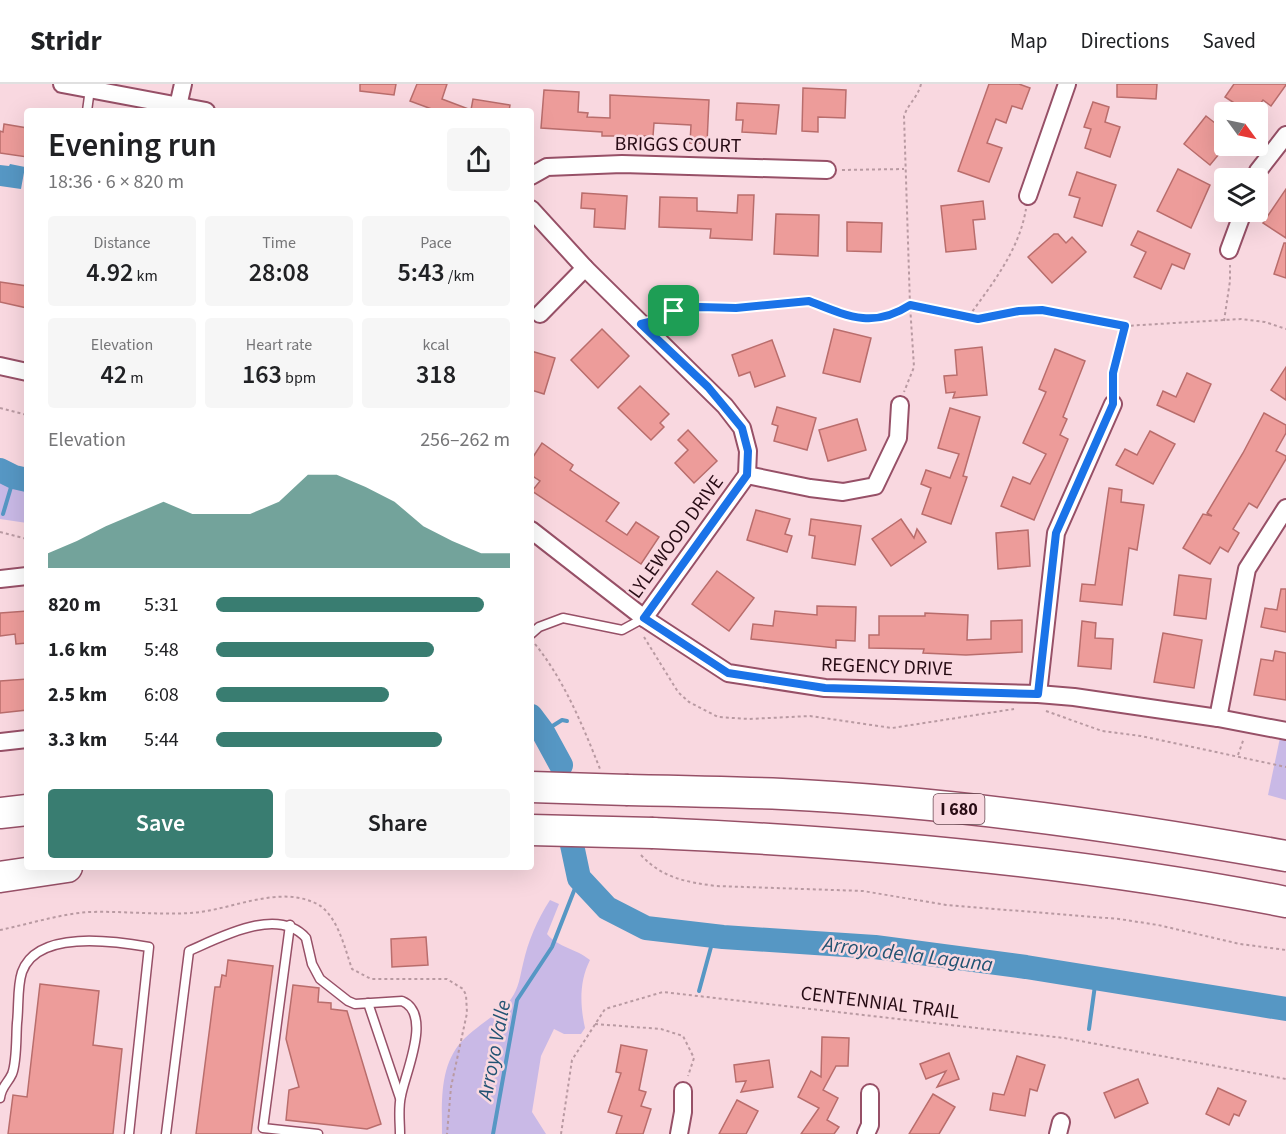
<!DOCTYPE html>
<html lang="en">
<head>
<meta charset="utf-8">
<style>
	:root { --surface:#fff; --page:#f6f6f6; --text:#202124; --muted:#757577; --line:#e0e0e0; --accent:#397d71 }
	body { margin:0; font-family:"Source Sans 3",sans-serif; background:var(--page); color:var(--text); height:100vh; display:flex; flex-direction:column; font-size:22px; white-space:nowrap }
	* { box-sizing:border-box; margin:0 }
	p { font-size:20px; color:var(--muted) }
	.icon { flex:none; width:33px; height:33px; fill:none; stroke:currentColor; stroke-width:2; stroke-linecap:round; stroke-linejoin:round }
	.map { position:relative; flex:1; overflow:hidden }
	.drawer { position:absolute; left:24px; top:24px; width:510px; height:762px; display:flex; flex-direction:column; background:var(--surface); border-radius:6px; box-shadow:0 6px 24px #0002 }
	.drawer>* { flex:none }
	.needle { width:39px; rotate:123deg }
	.fabs { position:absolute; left:1214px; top:18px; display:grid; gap:12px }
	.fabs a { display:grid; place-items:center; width:54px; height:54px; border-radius:6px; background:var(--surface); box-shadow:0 6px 24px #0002; font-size:30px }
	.pin { position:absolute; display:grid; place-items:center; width:51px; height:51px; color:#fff; margin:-26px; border-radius:12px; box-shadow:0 3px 9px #0006 }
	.round { display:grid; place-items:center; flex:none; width:63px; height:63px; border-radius:6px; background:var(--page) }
	.head { display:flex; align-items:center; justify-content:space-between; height:102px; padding:0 24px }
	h1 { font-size:33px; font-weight:600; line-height:45px }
	.metrics { display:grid; grid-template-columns:repeat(3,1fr); gap:9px; height:102px; padding:6px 24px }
	.metrics div { display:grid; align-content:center; border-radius:6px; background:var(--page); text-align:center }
	.metrics b { font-size:26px; font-weight:600 }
	.metrics small { font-size:16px; font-weight:400 }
	.metrics p { font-size:16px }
	.chart { height:168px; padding:12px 24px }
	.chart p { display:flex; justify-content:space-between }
	.chart svg { width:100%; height:108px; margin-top:6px; fill:var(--accent); opacity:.7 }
	.primary-button { display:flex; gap:12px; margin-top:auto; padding:12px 24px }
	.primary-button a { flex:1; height:69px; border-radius:6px; background:var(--accent); color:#fff; font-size:24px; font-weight:600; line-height:69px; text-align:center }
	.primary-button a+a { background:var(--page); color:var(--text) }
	ul { padding:0 24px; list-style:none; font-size:20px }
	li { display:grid; grid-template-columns:96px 72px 1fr; align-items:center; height:45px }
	li i { height:15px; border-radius:8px; background:var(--accent) }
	header { display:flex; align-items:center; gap:36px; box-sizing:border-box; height:84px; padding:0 30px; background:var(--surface); border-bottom:2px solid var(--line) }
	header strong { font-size:28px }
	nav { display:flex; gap:33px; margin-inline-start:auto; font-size:21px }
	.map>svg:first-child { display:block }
	.green { fill:#c9b9e6 }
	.water { fill:#5697c4 }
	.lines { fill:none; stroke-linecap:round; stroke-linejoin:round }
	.stream { stroke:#5697c4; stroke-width:4 }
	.river { stroke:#5697c4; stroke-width:24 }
	.building { fill:#ed9c9a; stroke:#b96d6c; stroke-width:1.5 }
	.service-casing { stroke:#975067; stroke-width:11 }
	.minor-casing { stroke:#975067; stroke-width:20 }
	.motorway-casing { stroke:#975067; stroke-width:33 }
	.path { stroke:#b99aa2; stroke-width:2; stroke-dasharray:3 3; stroke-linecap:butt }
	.service { stroke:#fff; stroke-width:8 }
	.minor { stroke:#fff; stroke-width:16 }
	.motorway { stroke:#fff; stroke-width:30 }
	.motorway-bridge-casing { stroke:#975067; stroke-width:33; stroke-linecap:butt }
	.motorway-bridge { stroke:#fff; stroke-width:30 }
	.route-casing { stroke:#fff; stroke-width:12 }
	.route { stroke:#1a73e8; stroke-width:8 }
	.labels { text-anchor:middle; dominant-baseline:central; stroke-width:5; stroke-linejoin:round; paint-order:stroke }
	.shield { fill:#f9d8e0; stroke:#674952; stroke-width:1.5 }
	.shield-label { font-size:18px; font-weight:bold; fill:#280c15 }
	.street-label { font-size:20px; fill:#280c15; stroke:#f9d8e0 }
	.water-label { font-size:21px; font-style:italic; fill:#225373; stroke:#f9d8e0 }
</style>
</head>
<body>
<header>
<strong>Stridr</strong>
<nav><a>Map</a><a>Directions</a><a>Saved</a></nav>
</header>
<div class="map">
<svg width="1286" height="1050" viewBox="0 0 1286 1050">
	<rect width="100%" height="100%" fill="#f9d8e0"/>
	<g class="green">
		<path d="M0 394 27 403V439L0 435Z"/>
		<path d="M1281 649H1286V716L1268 711Z"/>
		<path d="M550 816 559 820 547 850C559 864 575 864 590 876 579 898 580 921 585 944L581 950H564L554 945 541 972 532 1028 546 1050H442C442 1019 439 982 462 957 476 942 498 931 511 915 519 904 520 892 523 880 528 857 537 836 550 816Z"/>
	</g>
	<path class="water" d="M10 80 25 83 21 105 0 102V81L9 82Z"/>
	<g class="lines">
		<g class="stream">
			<path d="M3 430 14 393"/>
			<path d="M543 648 562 636 567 637"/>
			<path d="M699 907 714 852"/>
			<path d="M1089 945 1096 894"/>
			<path d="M493 1050 517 916 552 863 579 794"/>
		</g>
		<g class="river">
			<path d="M0 386 14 393 27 396"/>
			<path d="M531 632 543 648 561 681"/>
			<path d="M572 761 579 794 607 824 646 844 723 853 875 863 1026 883 1286 925"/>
		</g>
	</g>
	<g class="building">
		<path d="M360 0H396L394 11 360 7Z"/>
		<path d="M417 0H447L442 15 471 26 473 15 510 21 509 27H437L410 17Z"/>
		<path d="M989 0H1019L1030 4 1022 25 1012 22 1006 39 996 35 987 59 1002 64 989 98 958 87Z"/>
		<path d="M1117 0H1157L1156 15 1117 13Z"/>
		<path d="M1234 0H1286V1L1271 22 1263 16 1254 28H1248L1225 13Z"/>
		<path d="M803 4 846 6 845 34 818 33V48L802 47Z"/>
		<path d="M544 6 579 8 578 28 588 29 587 33 610 34V11L709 16 707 59H690L691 41 654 39 653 52H602V48L541 44Z"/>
		<path d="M1093 18 1109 23 1105 38 1120 43 1110 73 1085 64 1091 45 1084 43Z"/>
		<path d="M737 19 779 21 776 50 742 48 743 36H736Z"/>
		<path d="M1206 32 1224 46V64L1210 81 1184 60Z"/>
		<path d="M4 40 27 44V73L0 69V47L3 48Z"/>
		<path d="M1178 85 1210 101 1191 144 1157 127Z"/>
		<path d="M1077 88 1116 101 1102 142 1074 133 1080 114 1069 111Z"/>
		<path d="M1286 105V154L1263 139Z"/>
		<path d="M582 109 627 112 625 145 594 143 595 125 581 124Z"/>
		<path d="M738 111H754L752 156 710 154 711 145 659 143 660 113 697 114V127L737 129Z"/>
		<path d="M983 117 985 135 973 136 976 165 946 168 941 122Z"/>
		<path d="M776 130 819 131 818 172 774 170Z"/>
		<path d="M847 138 882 139 881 168 847 167Z"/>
		<path d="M1138 147 1190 170 1184 185 1172 180 1161 205 1134 193 1146 168 1131 161Z"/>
		<path d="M1054 150H1058L1066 159 1072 153 1086 168 1052 199 1028 173Z"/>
		<path d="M1284 159H1286V194L1274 190Z"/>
		<path d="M0 198 27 202V224L0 218Z"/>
		<path d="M602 245 629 272 598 304 571 276Z"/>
		<path d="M834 245 871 254 860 298 823 289Z"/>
		<path d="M772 256 785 292 755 303 750 288 739 292 732 271Z"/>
		<path d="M982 263 987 311 953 314 955 308 946 309 944 292 957 291 955 266Z"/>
		<path d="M1055 265 1085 277 1063 333 1067 335 1060 351 1068 355 1034 436 1001 422 1013 393 1030 400 1046 370 1023 359 1046 308 1039 305Z"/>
		<path d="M531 267 555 274 544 310 531 306Z"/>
		<path d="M1286 283V316L1271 306Z"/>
		<path d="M1187 289 1211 300 1194 338 1157 321 1163 307 1176 313Z"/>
		<path d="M640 302 669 330 660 339 664 343 651 356 618 324Z"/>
		<path d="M777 323 816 334 807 366 774 357 778 342 772 340Z"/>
		<path d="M950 324 980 333 963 392 967 393 951 440 922 430 931 404 921 400 926 386 950 394 959 370 938 364Z"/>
		<path d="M1264 329 1286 341V349L1276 367 1286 372V375L1257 424 1249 419 1233 445 1239 449 1228 468 1220 463 1210 480 1183 464 1203 430 1212 432 1207 429 1243 369Z"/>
		<path d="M857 335 866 366 828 377 819 346Z"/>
		<path d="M688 346 717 377 694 399 675 379 688 366 678 356Z"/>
		<path d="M1150 347 1175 360 1153 400 1116 381 1125 365 1137 371Z"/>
		<path d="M542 359 573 381 570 386 619 419 606 437 627 451 636 438 659 453 641 480 532 407 540 397 531 391V376Z"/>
		<path d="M1109 404 1122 406 1121 418 1144 421 1137 466 1129 464 1122 521 1080 517 1082 500 1095 501Z"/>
		<path d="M756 426 790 435 785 450 792 452 787 468 747 456Z"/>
		<path d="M811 435 861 442 855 481 812 474 815 452 809 451Z"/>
		<path d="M901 435 914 454 917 445 926 458 891 482 872 455Z"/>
		<path d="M1028 446 1030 482 998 485 996 449Z"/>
		<path d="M717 487 754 514 729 547 692 520Z"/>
		<path d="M1179 491 1211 495 1206 535 1174 531Z"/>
		<path d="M1281 505H1286V548L1261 543 1265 524 1277 526Z"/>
		<path d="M817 522 856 523 855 557 836 556V564L751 555 753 540 773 542 775 527 817 531Z"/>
		<path d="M27 527V559L16 560 15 550 0 552V529Z"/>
		<path d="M925 529 968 531 967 556 991 555V537L1022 536V568L966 571 923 569 924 565 869 564V551H879V532H925Z"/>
		<path d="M1082 537 1096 539 1095 554 1113 555 1111 585 1078 582Z"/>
		<path d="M1163 549 1202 556 1194 604 1154 598Z"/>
		<path d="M1275 567 1286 569V616L1254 611 1261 575 1273 577Z"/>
		<path d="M27 595V626L0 629V597Z"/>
		<path d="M426 853 428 881 392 883 391 855Z"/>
		<path d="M228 876 273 882 251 1050H196L215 903H220L222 891 226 892Z"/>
		<path d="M40 900 99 907 93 961 122 965 113 1050H8L13 1011 27 1013Z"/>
		<path d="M293 901 319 904 318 918 331 919V925L347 927 381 1040 367 1045 286 1036 289 1006 299 1003 286 955Z"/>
		<path d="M822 953 849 954 848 982H836L823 1006 838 1014 827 1036 839 1043 834 1050H801L819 1024 798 1013 811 987 821 993Z"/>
		<path d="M621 961 647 966 639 1006 646 1008 641 1022 651 1025 643 1050H616L622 1032 608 1028 621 989 616 988Z"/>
		<path d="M949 969 959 995 937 1003 946 987 926 995 920 980Z"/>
		<path d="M1017 972 1045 981 1037 1007 1030 1005 1025 1032 990 1026 993 1009 1004 1011Z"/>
		<path d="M769 976 773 1003 741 1008 746 997 736 998 734 981Z"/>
		<path d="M1138 995 1148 1019 1115 1034 1104 1009Z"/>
		<path d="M1218 1004 1246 1017 1239 1032 1234 1030 1229 1041 1206 1030Z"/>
		<path d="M933 1010 955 1023 939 1050H909Z"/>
		<path d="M737 1016 758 1027 746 1050H719Z"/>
	</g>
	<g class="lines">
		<defs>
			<g id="service">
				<path d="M87 27 90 5"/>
				<path d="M531 550 539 543 563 534 622 546 644 534"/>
				<path d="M290 841 263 1044 318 1050"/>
				<path d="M368 919 400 1014"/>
				<path d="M0 1014C1 1003 8 999 12 990 17 978 16 952 17 939 19 923 17 903 22 888 37 845 115 857 149 863L129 1050"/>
				<path d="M166 1050 189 867C221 853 278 822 306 854L312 880 320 895 348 917 355 920 402 917C433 930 405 989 401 1012 398 1024 400 1038 400 1050"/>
			</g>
			<g id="minor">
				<path d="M62 0 206 27"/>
				<path d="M178 22 183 0"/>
				<path d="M531 92 547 83 622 80 827 86"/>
				<path d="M1255 94 1258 87 1286 51"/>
				<path d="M1028 112 1067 0"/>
				<path d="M531 125 585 184 725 322 742 344 748 367 747 391 644 534"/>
				<path d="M1229 166 1243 128"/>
				<path d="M540 230 585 184"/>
				<path d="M0 282 27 288"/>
				<path d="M747 391 810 404 843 408 875 402 898 354 900 321"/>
				<path d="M531 446 644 534 728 589 825 604 1038 610 1074 613 1218 634 1286 647"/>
				<path d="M0 495 27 492"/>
				<path d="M1038 610 1056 449 1113 320"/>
				<path d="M1218 634 1247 485 1286 424"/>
				<path d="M0 658 27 655"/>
				<path d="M679 1050 683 1028V1007"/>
				<path d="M866 1050 870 1041V1009"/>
				<path d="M1058 1050 1061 1038"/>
			</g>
			<g id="motorway">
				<path d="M628 706C680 707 731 708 782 710 951 718 1120 742 1286 772"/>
				<path d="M0 729 27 726"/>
				<path d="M653 749C865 758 1078 777 1286 818"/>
				<path d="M0 793 67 783"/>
			</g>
		</defs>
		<use href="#service" class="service-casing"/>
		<use href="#minor" class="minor-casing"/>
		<use href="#motorway" class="motorway-casing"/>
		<g class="path">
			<path d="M921 0C918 13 908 20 904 32L910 221 978 235 1019 227 1042 226 1125 242 1241 235 1265 238 1286 245"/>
			<path d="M842 86 904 85"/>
			<path d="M969 232C993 199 1019 166 1026 125"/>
			<path d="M658 235 674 227 700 223 736 224 809 217 848 232 865 235 895 230 910 221 914 283 904 308"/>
			<path d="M1224 237 1230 197V181"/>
			<path d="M1113 305V289L1125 242"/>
			<path d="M0 324 27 331"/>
			<path d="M0 448 27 455"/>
			<path d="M644 553 678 608 689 618 718 633 749 635 810 632 892 644 1014 625"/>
			<path d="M535 560C564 596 583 642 600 685"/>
			<path d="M1046 627 1102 647 1141 652 1286 683"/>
			<path d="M1238 671 1244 654"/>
			<path d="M641 771C662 794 686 798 716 802L863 807 946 821 1119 835 1158 841 1240 860 1286 866"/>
			<path d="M0 846C29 840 60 830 89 828 123 827 156 831 190 829 231 827 279 799 319 821 338 833 345 865 352 885L371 895H447L463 905 466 911 467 929 451 1003 447 1050"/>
			<path d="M595 940 661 945 683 952 694 974 688 992"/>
			<path d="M561 1050 572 976 605 925 663 908 1064 954 1286 995"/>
		</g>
		<use href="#service" class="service"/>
		<use href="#minor" class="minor"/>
		<use href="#motorway" class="motorway"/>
		<defs>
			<g id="motorway-bridge">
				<path d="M531 703 628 706"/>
				<path d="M531 746 653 749"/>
			</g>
		</defs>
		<use href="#motorway-bridge" class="motorway-bridge-casing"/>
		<use href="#motorway-bridge" class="motorway-bridge"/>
	</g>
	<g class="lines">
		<defs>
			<path id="route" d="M809 217C847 232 873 245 910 221L978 235 1019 227 1042 226 1125 242 1113 289V320L1056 449 1038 610 825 604 728 589 644 534 747 391 748 367 742 344 708 303 641 240 661 235 674 227 700 223 736 224Z"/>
		</defs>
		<use href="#route" class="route-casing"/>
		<use href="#route" class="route"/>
	</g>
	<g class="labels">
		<rect class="shield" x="933.5" y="710" width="51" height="30" rx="4.5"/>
		<g class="shield-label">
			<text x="959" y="725">I 680</text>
		</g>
		<g class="street-label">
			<text transform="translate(678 61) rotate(1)">BRIGGS COURT</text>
			<text transform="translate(676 453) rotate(-54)">LYLEWOOD DRIVE</text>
			<text transform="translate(887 583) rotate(2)">REGENCY DRIVE</text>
			<text transform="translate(880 919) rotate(7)">CENTENNIAL TRAIL</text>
		</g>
		<g class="water-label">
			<text transform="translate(908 870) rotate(7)">Arroyo de la Laguna</text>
			<text transform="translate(494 966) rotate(-79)">Arroyo Valle</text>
		</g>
	</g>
</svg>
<div class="fabs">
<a><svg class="needle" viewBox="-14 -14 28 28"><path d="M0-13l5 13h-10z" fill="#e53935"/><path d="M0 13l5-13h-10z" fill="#757577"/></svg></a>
<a><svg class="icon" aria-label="layers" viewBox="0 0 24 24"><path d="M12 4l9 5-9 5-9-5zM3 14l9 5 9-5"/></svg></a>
</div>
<div class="pin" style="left:674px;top:227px;background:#1e9e55"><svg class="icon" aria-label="arrive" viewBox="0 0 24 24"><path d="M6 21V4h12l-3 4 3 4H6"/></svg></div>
<section class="drawer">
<div class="head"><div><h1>Evening run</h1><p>18:36 · 6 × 820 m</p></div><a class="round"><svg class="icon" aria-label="share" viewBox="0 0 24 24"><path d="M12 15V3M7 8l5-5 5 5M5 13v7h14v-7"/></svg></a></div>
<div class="metrics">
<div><p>Distance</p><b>4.92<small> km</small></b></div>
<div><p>Time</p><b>28:08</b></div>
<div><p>Pace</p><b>5:43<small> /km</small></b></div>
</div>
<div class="metrics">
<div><p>Elevation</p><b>42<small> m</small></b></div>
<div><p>Heart rate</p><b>163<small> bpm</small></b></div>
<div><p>kcal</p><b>318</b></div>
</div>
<div class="chart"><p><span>Elevation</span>256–262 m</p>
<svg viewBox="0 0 160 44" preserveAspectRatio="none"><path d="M0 44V38L10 33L20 27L30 22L40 17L50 22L60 22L70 22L80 17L90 6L100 6L110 11L120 17L130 27L140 33L150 38L160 38V44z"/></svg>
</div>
<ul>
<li><b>820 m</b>5:31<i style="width:91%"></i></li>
<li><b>1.6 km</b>5:48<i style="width:74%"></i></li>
<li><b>2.5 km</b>6:08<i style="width:59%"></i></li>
<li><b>3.3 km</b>5:44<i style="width:77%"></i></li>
</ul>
<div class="primary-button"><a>Save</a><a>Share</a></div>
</section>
</div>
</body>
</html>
